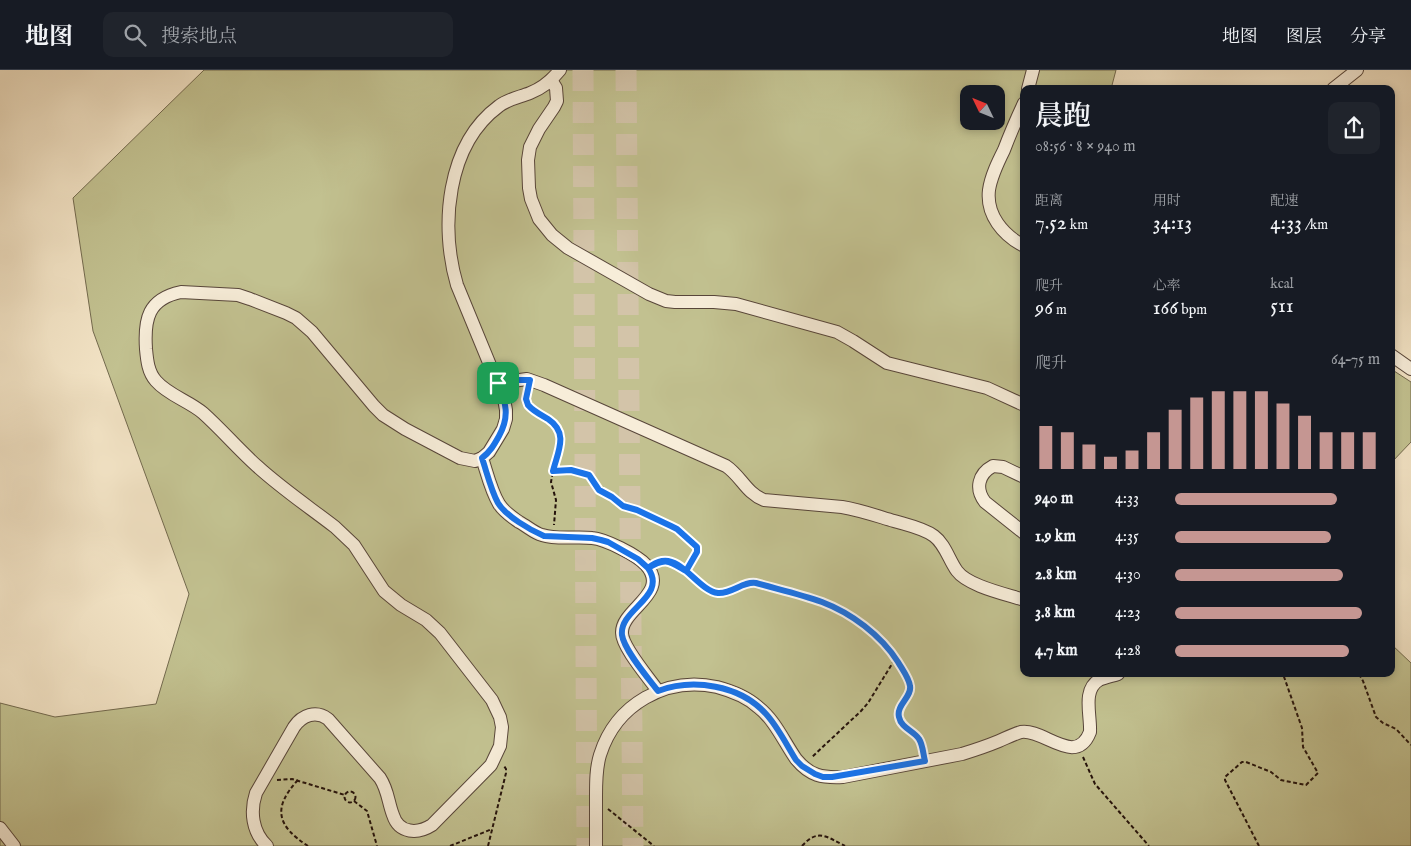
<!DOCTYPE html>
<html lang="zh">
<head>
<meta charset="utf-8">
<style>
	:root { --surface:#171b24; --page:#20242c; --text:#f1f3f6; --muted:#9ea1a6; --line:#363941; --accent:#c59692 }
	body { margin:0; font-family:"IM FELL English","Noto Serif SC",serif; background:var(--page); color:var(--text); height:100vh; display:flex; flex-direction:column; font-size:19px; white-space:nowrap }
	* { box-sizing:border-box; margin:0 }
	p { font-size:16px; color:var(--muted) }
	.icon { flex:none; width:28px; height:28px; fill:none; stroke:currentColor; stroke-width:2; stroke-linecap:round; stroke-linejoin:round }
	.map { position:relative; flex:1; overflow:hidden }
	.details { position:absolute; left:1020px; top:15px; width:375px; height:592px; display:flex; flex-direction:column; background:var(--surface); border-radius:10px; box-shadow:0 2px 8px #0003 }
	.details>* { flex:none }
	.needle { width:32px; rotate:313deg }
	.tools { position:absolute; left:960px; top:15px; display:grid; gap:10px }
	.tools a { display:grid; place-items:center; width:45px; height:45px; border-radius:10px; background:var(--surface); box-shadow:0 2px 8px #0003; font-size:25px }
	.pin { position:absolute; display:grid; place-items:center; width:42px; height:42px; color:#fff; margin:-21px; border-radius:10px; box-shadow:0 2px 8px #0006 }
	.round { display:grid; place-items:center; flex:none; width:52px; height:52px; border-radius:10px; background:var(--page) }
	.head { display:flex; align-items:center; justify-content:space-between; height:85px; padding:0 15px }
	h1 { font-size:28px; font-weight:600; line-height:38px }
	.stats { display:grid; grid-template-columns:repeat(3,1fr); gap:8px; height:85px; padding:5px 15px }
	.stats div { display:grid; align-content:center }
	.stats b { font-size:21px; font-weight:600 }
	.stats small { font-size:14px; font-weight:400 }
	.stats p { font-size:14px }
	.chart { height:140px; padding:10px 15px }
	.chart p { display:flex; justify-content:space-between }
	.chart svg { width:100%; height:90px; margin-top:5px; stroke:var(--accent); stroke-width:6 }
	ul { padding:0 15px; list-style:none; font-size:16px }
	li { display:grid; grid-template-columns:80px 60px 1fr; align-items:center; height:38px }
	li i { height:12px; border-radius:6px; background:var(--accent) }
	header { display:flex; align-items:center; gap:30px; box-sizing:border-box; height:70px; padding:0 25px; background:var(--surface); border-bottom:1px solid var(--line) }
	header strong { font-size:24px }
	nav { display:flex; gap:28px; margin-inline-start:auto; font-size:18px }
	.search { width:350px; height:45px; background:var(--page); display:flex; align-items:center; gap:12px; box-sizing:border-box; padding:0 18px; border-radius:10px; color:var(--muted); font-size:19px }
	.map>svg:first-child { display:block }
	.green { fill:#c2c190; stroke:#736a4e; fill-rule:evenodd }
	.lines { fill:none; stroke-linecap:round; stroke-linejoin:round }
	.primary-tunnel { stroke:#d3c4a9; stroke-width:21; stroke-dasharray:21 11; stroke-linecap:butt }
	.minor-casing { stroke:#58463a; stroke-width:14 }
	.path { stroke:#24120b; stroke-width:2; stroke-dasharray:4 2.5; stroke-linecap:butt }
	.minor { stroke:#f7edd9; stroke-width:12 }
	.route-casing { stroke:#fff; stroke-width:10 }
	.route { stroke:#1a73e8; stroke-width:6 }
</style>
</head>
<body>
<header>
<strong>地图</strong>
<div class="search"><svg class="icon" aria-label="search" viewBox="0 0 24 24"><circle cx="10" cy="10" r="6"/><path d="M15 15l6 6"/></svg>搜索地点</div>
<nav><a>地图</a><a>图层</a><a>分享</a></nav>
</header>
<div class="map">
<svg width="1411" height="776" viewBox="0 0 1411 776">
	<rect width="100%" height="100%" fill="#f2e3c5"/>
	<filter id="stains"><feTurbulence type="fractalNoise" baseFrequency=".004" numOctaves="4"/><feColorMatrix values="0 0 0 0 .2 0 0 0 0 .09 0 0 0 0 .02 0 0 0 .5 -.17"/></filter>
	<radialGradient id="worn" r=".72"><stop offset=".6" stop-color="#630" stop-opacity="0"/><stop offset="1" stop-color="#630" stop-opacity=".3"/></radialGradient>
	<g class="green">
		<path d="M204 0H1116L1111 19H1024V604H1391V574L1411 593V776H0V633L55 647 156 634 189 524 93 261 73 128ZM969 24H996V51H969Z"/>
		<path d="M1391 299 1411 312V372L1391 393Z"/>
	</g>
	<g class="lines">
		<g class="primary-tunnel">
			<path d="M583 0 587 776"/>
			<path d="M626 0 633 776"/>
		</g>
		<defs>
			<g id="minor">
				<path d="M551 10 556 18 557 31 554 37 539 59 530 77 528 90 529 118 531 129 539 149 552 165 568 178 649 224 666 231 675 232H714L736 234 837 262 853 271 887 293 987 318 1024 335"/>
				<path d="M1028 19 1033 0"/>
				<path d="M1333 19 1357 0"/>
				<path d="M1024 33C1017 48 1010 64 1004 80 998 92 991 106 989 120 986 145 1003 165 1024 176"/>
				<path d="M1391 285 1411 299"/>
				<path d="M498 313 527 309 544 315 726 396C741 406 746 423 764 430L842 437C860 440 877 446 894 451 907 455 923 458 934 466 945 474 949 490 957 501 968 516 1006 524 1024 530"/>
				<path d="M482 388C487 403 491 421 499 434 504 442 512 447 519 452 527 456 534 463 542 465 558 470 576 466 592 468 605 469 637 485 646 495 671 523 621 539 622 563 622 577 649 608 658 621"/>
				<path d="M1024 407 1003 397 993 396C978 404 975 419 985 432L1024 463"/>
				<path d="M0 758 14 776"/>
				<path d="M267 776C252 762 250 741 256 723L294 657C302 645 316 640 328 649L380 708C388 720 388 732 393 745 399 764 418 764 432 755L491 695 500 676 502 657 500 647 492 630 440 563 426 550 401 535 384 521 354 475 335 457C309 437 281 418 257 396 238 379 222 360 203 343 189 331 168 325 156 311 148 302 147 290 146 279 144 249 148 229 181 222L238 225 250 229 286 243 296 248 312 262 374 336 383 345 405 359 460 388 475 391 482 388 489 382 503 359 506 349V340L504 329 457 215C440 157 446 75 499 36 508 29 520 27 530 23 543 18 552 10 560 0"/>
				<path d="M596 776C596 759 596 743 596 726 596 712 596 698 600 685 616 634 666 606 717 617 732 621 747 627 758 637 775 650 784 672 796 689 810 706 822 708 843 707L962 684C975 680 987 676 999 671 1006 668 1014 664 1021 662 1043 658 1076 698 1090 662 1091 645 1082 620 1099 610 1105 607 1112 606 1118 604"/>
			</g>
		</defs>
		<use href="#minor" class="minor-casing"/>
		<g class="path">
			<path d="M527 322 526 329 527 335 550 351 560 363V374L553 401 551 412 556 430 554 455"/>
			<path d="M553 401 571 400 589 405 599 420 612 427 623 436 637 440 671 456 677 459 697 477V482L686 501"/>
			<path d="M659 492C680 485 696 516 714 522 729 527 740 511 754 512 765 513 776 519 787 522 798 525 809 527 820 531 850 542 877 563 895 589L868 633 861 641 812 687"/>
			<path d="M895 589C901 598 911 610 910 621 906 627 900 635 898 642 896 655 913 660 919 669 921 672 922 676 923 680"/>
			<path d="M1359 604 1363 611 1376 647 1383 653 1396 659 1411 675"/>
			<path d="M1083 687 1095 714 1149 776"/>
			<path d="M277 710 292 709 345 725"/>
			<path d="M298 710C272 738 277 756 308 776"/>
			<circle cx="350" cy="727" r="5.5"/>
			<path d="M354 731 367 741 377 776"/>
			<path d="M608 739 654 776"/>
			<path d="M450 776 492 759"/>
			<path d="M488 776 506 703V699L504 696"/>
			<path d="M802 776C818 758 827 767 845 776"/>
			<path d="M1259 776 1225 710V707L1242 692H1246L1271 702 1281 710 1306 715 1318 703 1303 677 1302 658 1283 604"/>
		</g>
		<use href="#minor" class="minor"/>
	</g>
	<g class="lines">
		<defs>
			<path id="route" d="M498 313C506 333 510 346 499 366 494 375 490 382 482 388 487 403 491 420 498 433 506 446 530 460 544 466L592 468 601 470 608 472 638 489 648 498C652 495 657 492 662 491 682 487 699 521 718 523 732 524 743 511 756 513 777 519 800 524 822 532 851 543 881 565 898 592 902 599 909 608 910 616 912 627 896 635 899 647 901 658 914 661 919 669 923 675 923 684 925 691L832 707H823L815 704 802 696 796 690C786 674 778 657 766 644 740 615 693 608 658 621 648 608 624 580 622 565 619 539 668 527 648 498 666 487 669 491 686 501L697 482V477L677 459 671 456 637 440 623 436 612 427 599 420 589 405 571 400 553 401C558 381 569 363 548 349 541 345 533 341 528 335L526 329 530 310H517L498 313"/>
		</defs>
		<use href="#route" class="route-casing"/>
		<use href="#route" class="route"/>
	</g>
	<rect width="100%" height="100%" filter="url(#stains)"/>
	<rect width="100%" height="100%" fill="url(#worn)"/>
</svg>
<div class="tools">
<a><svg class="needle" viewBox="-14 -14 28 28"><path d="M0-13l5 13h-10z" fill="#e53935"/><path d="M0 13l5-13h-10z" fill="#9ea1a6"/></svg></a>
</div>
<div class="pin" style="left:498px;top:313px;background:#1e9e55"><svg class="icon" aria-label="arrive" viewBox="0 0 24 24"><path d="M6 21V4h12l-3 4 3 4H6"/></svg></div>
<section class="details">
<div class="head"><div><h1>晨跑</h1><p>08:56 · 8 × 940 m</p></div><a class="round"><svg class="icon" aria-label="share" viewBox="0 0 24 24"><path d="M12 15V3M7 8l5-5 5 5M5 13v7h14v-7"/></svg></a></div>
<div class="stats">
<div><p>距离</p><b>7.52<small> km</small></b></div>
<div><p>用时</p><b>34:13</b></div>
<div><p>配速</p><b>4:33<small> /km</small></b></div>
</div>
<div class="stats">
<div><p>爬升</p><b>96<small> m</small></b></div>
<div><p>心率</p><b>166<small> bpm</small></b></div>
<div><p>kcal</p><b>511</b></div>
</div>
<div class="chart"><p><span>爬升</span>64–75 m</p>
<svg viewBox="0 0 160 44" preserveAspectRatio="none"><path d="M5 44V23M15 44V26M25 44V32M35 44V38M45 44V35M55 44V26M65 44V15M75 44V9M85 44V6M95 44V6M105 44V6M115 44V12M125 44V18M135 44V26M145 44V26M155 44V26"/></svg>
</div>
<ul>
<li><b>940 m</b>4:33<i style="width:79%"></i></li>
<li><b>1.9 km</b>4:35<i style="width:76%"></i></li>
<li><b>2.8 km</b>4:30<i style="width:82%"></i></li>
<li><b>3.8 km</b>4:23<i style="width:91%"></i></li>
<li><b>4.7 km</b>4:28<i style="width:85%"></i></li>
</ul>
</section>
</div>
</body>
</html>
